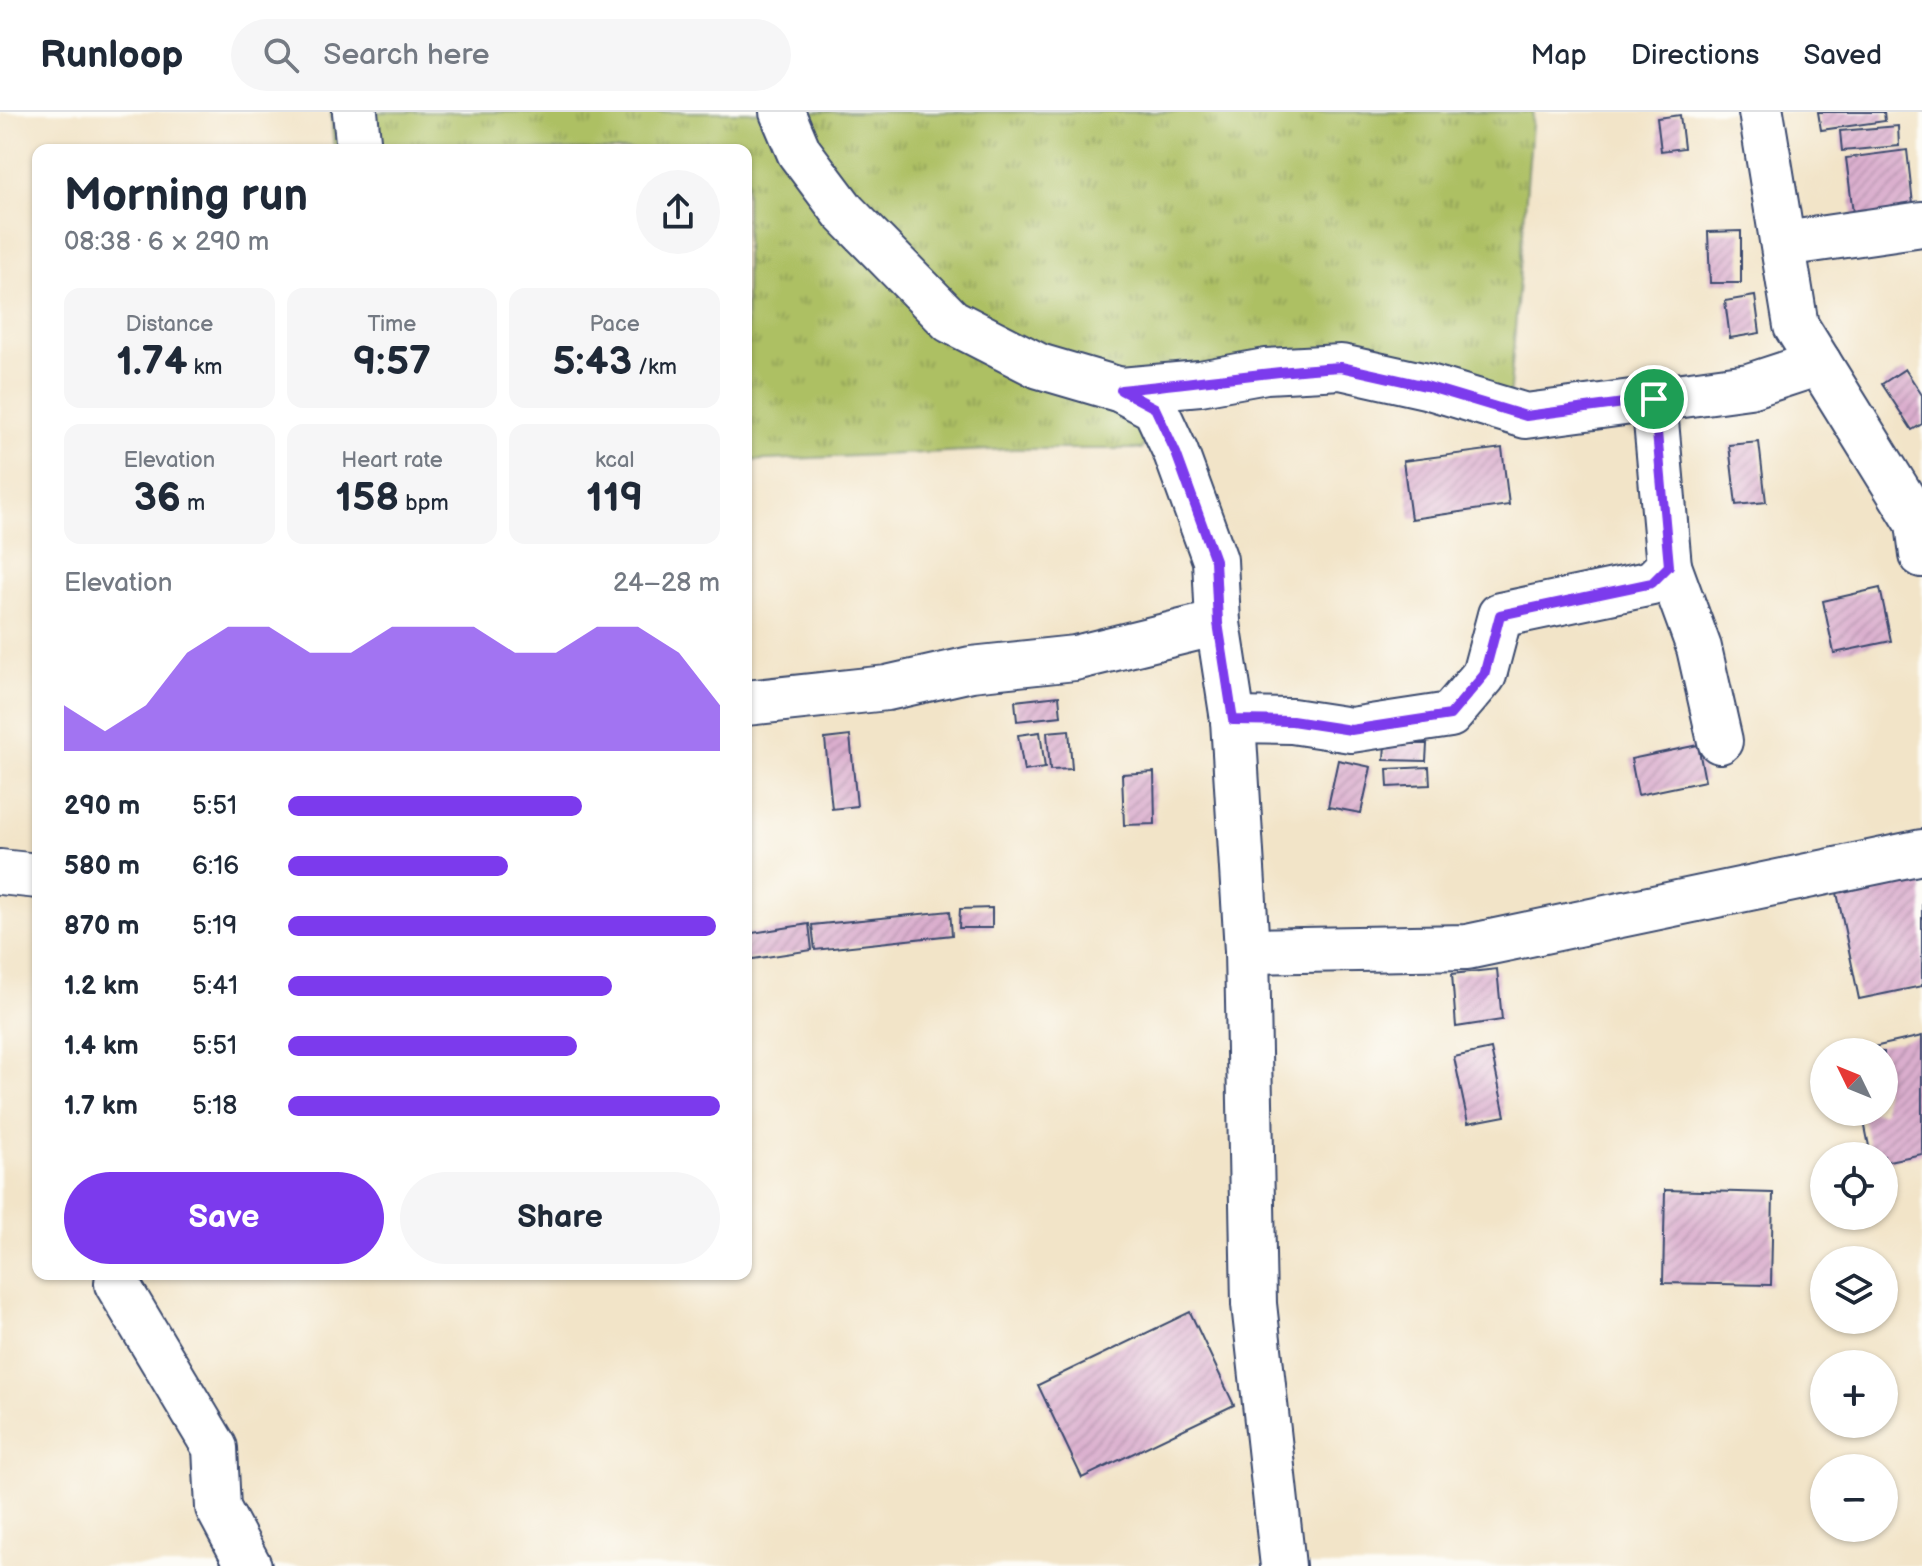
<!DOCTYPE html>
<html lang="en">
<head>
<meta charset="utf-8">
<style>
	:root { --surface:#fff; --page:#f6f6f7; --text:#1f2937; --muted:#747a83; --line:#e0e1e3; --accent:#7c3aed }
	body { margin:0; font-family:"Balsamiq Sans",sans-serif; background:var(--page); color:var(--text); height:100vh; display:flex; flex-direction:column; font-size:30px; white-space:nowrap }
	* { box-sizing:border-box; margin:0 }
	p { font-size:26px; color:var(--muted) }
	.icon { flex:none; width:44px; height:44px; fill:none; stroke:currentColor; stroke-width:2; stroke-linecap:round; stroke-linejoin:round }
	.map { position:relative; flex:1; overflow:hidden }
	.drawer { position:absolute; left:32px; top:32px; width:720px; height:1136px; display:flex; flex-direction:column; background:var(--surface); border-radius:16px; box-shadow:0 2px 6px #0004 }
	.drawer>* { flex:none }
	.needle { width:52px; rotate:313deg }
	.tools { position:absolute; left:1810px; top:926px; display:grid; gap:16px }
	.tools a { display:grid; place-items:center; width:88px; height:88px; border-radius:50%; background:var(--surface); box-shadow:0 2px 6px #0004; font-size:40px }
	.pin { position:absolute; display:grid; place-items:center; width:68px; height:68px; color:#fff; margin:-34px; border:4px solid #fff; border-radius:50%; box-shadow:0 2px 8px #0007 }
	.round { display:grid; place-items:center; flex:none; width:84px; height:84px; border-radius:42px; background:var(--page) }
	.headline { display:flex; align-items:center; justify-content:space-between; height:136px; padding:0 32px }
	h1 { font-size:44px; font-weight:600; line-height:60px }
	.stats { display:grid; grid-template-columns:repeat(3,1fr); gap:12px; height:136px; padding:8px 32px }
	.stats div { display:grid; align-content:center; border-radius:16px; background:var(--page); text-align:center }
	.stats b { font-size:40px; font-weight:600 }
	.stats small { font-size:22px; font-weight:400 }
	.stats p { font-size:22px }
	.chart { height:224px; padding:16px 32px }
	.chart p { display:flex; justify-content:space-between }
	.chart svg { width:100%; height:144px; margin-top:8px; fill:var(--accent); opacity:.7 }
	.action { display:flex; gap:16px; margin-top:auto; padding:16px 32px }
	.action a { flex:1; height:92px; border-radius:48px; background:var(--accent); color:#fff; font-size:32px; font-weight:600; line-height:92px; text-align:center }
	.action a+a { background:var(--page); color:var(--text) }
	ul { padding:0 32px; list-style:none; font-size:26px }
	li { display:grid; grid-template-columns:128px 96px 1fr; align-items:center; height:60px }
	li i { height:20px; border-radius:10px; background:var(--accent) }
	header { display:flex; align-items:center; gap:48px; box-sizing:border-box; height:112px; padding:0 40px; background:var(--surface); border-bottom:2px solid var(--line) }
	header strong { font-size:38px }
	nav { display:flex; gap:44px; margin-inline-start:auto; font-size:28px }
	.search { width:560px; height:72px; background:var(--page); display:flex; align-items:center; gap:20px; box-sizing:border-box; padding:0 28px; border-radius:44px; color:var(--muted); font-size:30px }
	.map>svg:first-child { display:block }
	.grass { fill:url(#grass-tufts); stroke:#647860; stroke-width:2 }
	.building { fill:url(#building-hatch) }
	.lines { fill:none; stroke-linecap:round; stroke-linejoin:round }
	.minor-casing { stroke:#3b4a6e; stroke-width:48 }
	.minor { stroke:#fff; stroke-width:44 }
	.route-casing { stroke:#fff; stroke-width:16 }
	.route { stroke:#7c3aed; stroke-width:10 }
</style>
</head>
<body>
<header>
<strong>Runloop</strong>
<div class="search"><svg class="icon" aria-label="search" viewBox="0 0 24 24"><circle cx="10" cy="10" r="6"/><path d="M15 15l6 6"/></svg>Search here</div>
<nav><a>Map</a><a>Directions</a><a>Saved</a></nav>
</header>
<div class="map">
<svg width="1922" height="1454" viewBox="0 0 1922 1454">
	<defs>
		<pattern id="grass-tufts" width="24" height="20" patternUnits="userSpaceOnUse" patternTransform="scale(2)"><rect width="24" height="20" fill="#adc063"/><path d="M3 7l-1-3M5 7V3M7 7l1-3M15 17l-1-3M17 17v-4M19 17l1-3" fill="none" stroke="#8c9c55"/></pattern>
		<pattern id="building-hatch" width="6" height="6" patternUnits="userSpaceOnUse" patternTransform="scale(2)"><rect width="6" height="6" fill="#daadcd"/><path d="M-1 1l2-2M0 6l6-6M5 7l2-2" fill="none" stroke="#ba95b2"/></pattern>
	</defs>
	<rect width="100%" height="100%" fill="#fdfcf7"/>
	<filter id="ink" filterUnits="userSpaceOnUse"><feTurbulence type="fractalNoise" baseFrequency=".0125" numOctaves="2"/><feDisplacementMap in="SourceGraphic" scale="16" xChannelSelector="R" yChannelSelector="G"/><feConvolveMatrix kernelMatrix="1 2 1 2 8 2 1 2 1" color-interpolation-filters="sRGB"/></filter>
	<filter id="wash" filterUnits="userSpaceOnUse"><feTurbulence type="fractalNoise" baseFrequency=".006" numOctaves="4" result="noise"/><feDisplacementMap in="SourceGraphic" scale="32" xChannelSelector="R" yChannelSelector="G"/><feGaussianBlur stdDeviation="1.8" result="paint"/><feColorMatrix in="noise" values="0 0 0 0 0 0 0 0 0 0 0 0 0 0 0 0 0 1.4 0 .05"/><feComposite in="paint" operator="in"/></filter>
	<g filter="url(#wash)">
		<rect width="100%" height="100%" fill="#f2e4c8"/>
		<path class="grass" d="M331 0H1533L1509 289 1179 251 1142 337H1013L746 349V38H334Z"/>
		<g id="blocks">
			<g class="building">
				<path d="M1818 0H1884L1885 9 1821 18Z"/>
				<path d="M1680 3 1684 36 1661 39 1657 6Z"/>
				<path d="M1898 14 1899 34 1842 39 1840 19Z"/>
				<path d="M1907 38 1915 110 1855 117 1846 46Z"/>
				<path d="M1741 119V171H1710L1708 120Z"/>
				<path d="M1755 184 1760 221 1730 226 1725 189Z"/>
				<path d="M1905 257 1922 283V312L1912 318 1882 272Z"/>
				<path d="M1759 330 1766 390 1736 393 1729 333Z"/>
				<path d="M1502 336 1509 393 1411 407 1403 349Z"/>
				<path d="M1880 476 1891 529 1834 541 1823 489Z"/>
				<path d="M1059 584 1061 604 1017 609 1015 589Z"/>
				<path d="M1069 618 1072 657 1050 658 1047 620Z"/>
				<path d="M1040 620 1045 656 1024 659 1018 623Z"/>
				<path d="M850 624 857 694 832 697 825 627Z"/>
				<path d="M1385 632H1427L1426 649 1384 648Z"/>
				<path d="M1698 633 1705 669 1638 683 1631 647Z"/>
				<path d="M1338 648 1371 655 1361 701 1328 695Z"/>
				<path d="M1429 655 1430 673 1388 675 1387 657Z"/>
				<path d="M1154 660 1155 712 1124 713 1122 662Z"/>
				<path d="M1922 752V874L1859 887 1835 771Z"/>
				<path d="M992 796V816H959L960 797Z"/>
				<path d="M950 799 952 823 815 838 812 813Z"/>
				<path d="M809 812 812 838 746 848V822Z"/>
				<path d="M1497 857 1502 908 1456 915 1452 862Z"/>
				<path d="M1922 924V1042L1884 1050V1044H1871L1862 1000H1884V940L1856 939Z"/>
				<path d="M1491 937 1505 1004 1468 1011 1454 945Z"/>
				<path d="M1665 1078 1773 1081 1771 1173 1663 1171Z"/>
				<path d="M1190 1200 1234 1293 1082 1366 1038 1273Z"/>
			</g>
		</g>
	</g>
	<g filter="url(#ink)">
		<use href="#blocks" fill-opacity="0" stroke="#3b4a6e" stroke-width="2"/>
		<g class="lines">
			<defs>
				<g id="minor">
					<path d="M355 0 359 38"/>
					<path d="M782 0 799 40 844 100 951 209 1039 254 1121 278 1155 296 1176 341 1215 448 1218 511 1233 608 1247 839 1254 1192 1283 1454"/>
					<path d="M1761 0 1796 214 1918 411 1922 443"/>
					<path d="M1784 132 1922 112"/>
					<path d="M1121 278 1200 271 1266 259 1341 255 1426 274 1526 304 1654 287"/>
					<path d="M1669 454 1699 536 1720 629"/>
					<path d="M746 591 887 576 971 557 1075 546 1218 511"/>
					<path d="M1233 608 1292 609 1351 618 1450 603 1484 563 1500 503 1652 471 1669 454 1654 287 1749 274 1819 251"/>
					<path d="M0 760 38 764"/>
					<path d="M1247 839 1467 835 1922 740"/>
					<path d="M118 1162 117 1172 215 1336 218 1396 249 1454"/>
				</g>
			</defs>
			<use href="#minor" class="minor-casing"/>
			<use href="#minor" class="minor"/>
		</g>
	</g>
	<g class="lines" filter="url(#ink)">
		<defs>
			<path id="route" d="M1341 255 1426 274 1526 304 1654 287 1669 454 1652 471 1500 503 1484 563 1450 603 1351 618 1292 609 1233 608 1218 511 1215 448 1176 341 1155 296 1121 278C1195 271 1267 259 1341 255Z"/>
		</defs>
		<use href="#route" class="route-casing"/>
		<use href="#route" class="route"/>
	</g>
</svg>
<div class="tools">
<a><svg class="needle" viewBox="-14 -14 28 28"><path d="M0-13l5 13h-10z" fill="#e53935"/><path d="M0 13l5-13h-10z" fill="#747a83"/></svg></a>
<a><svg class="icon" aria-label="locate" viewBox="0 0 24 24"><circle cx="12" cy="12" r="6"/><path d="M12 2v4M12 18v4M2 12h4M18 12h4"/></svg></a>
<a><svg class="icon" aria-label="layers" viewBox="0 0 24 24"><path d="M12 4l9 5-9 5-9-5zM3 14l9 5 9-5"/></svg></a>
<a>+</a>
<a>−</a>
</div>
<div class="pin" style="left:1654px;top:287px;background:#1e9e55"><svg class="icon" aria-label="arrive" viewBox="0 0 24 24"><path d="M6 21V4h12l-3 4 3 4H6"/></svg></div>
<section class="drawer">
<div class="headline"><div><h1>Morning run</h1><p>08:38 · 6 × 290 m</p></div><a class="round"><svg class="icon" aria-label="share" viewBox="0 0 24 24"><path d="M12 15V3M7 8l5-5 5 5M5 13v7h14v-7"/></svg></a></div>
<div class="stats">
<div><p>Distance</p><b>1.74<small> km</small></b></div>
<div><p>Time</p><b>9:57</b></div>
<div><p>Pace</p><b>5:43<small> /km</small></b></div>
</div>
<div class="stats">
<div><p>Elevation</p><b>36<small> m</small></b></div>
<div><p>Heart rate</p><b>158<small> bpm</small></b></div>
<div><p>kcal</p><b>119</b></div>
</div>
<div class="chart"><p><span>Elevation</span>24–28 m</p>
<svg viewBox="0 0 160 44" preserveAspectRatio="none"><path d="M0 44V30L10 38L20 30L30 14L40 6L50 6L60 14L70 14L80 6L90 6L100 6L110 14L120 14L130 6L140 6L150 14L160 30V44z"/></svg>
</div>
<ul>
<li><b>290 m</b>5:51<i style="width:68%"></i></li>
<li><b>580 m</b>6:16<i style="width:51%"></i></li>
<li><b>870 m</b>5:19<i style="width:99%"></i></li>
<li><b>1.2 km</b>5:41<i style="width:75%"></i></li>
<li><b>1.4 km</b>5:51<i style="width:67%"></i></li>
<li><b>1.7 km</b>5:18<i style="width:100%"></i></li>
</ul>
<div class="action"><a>Save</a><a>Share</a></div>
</section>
</div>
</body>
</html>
